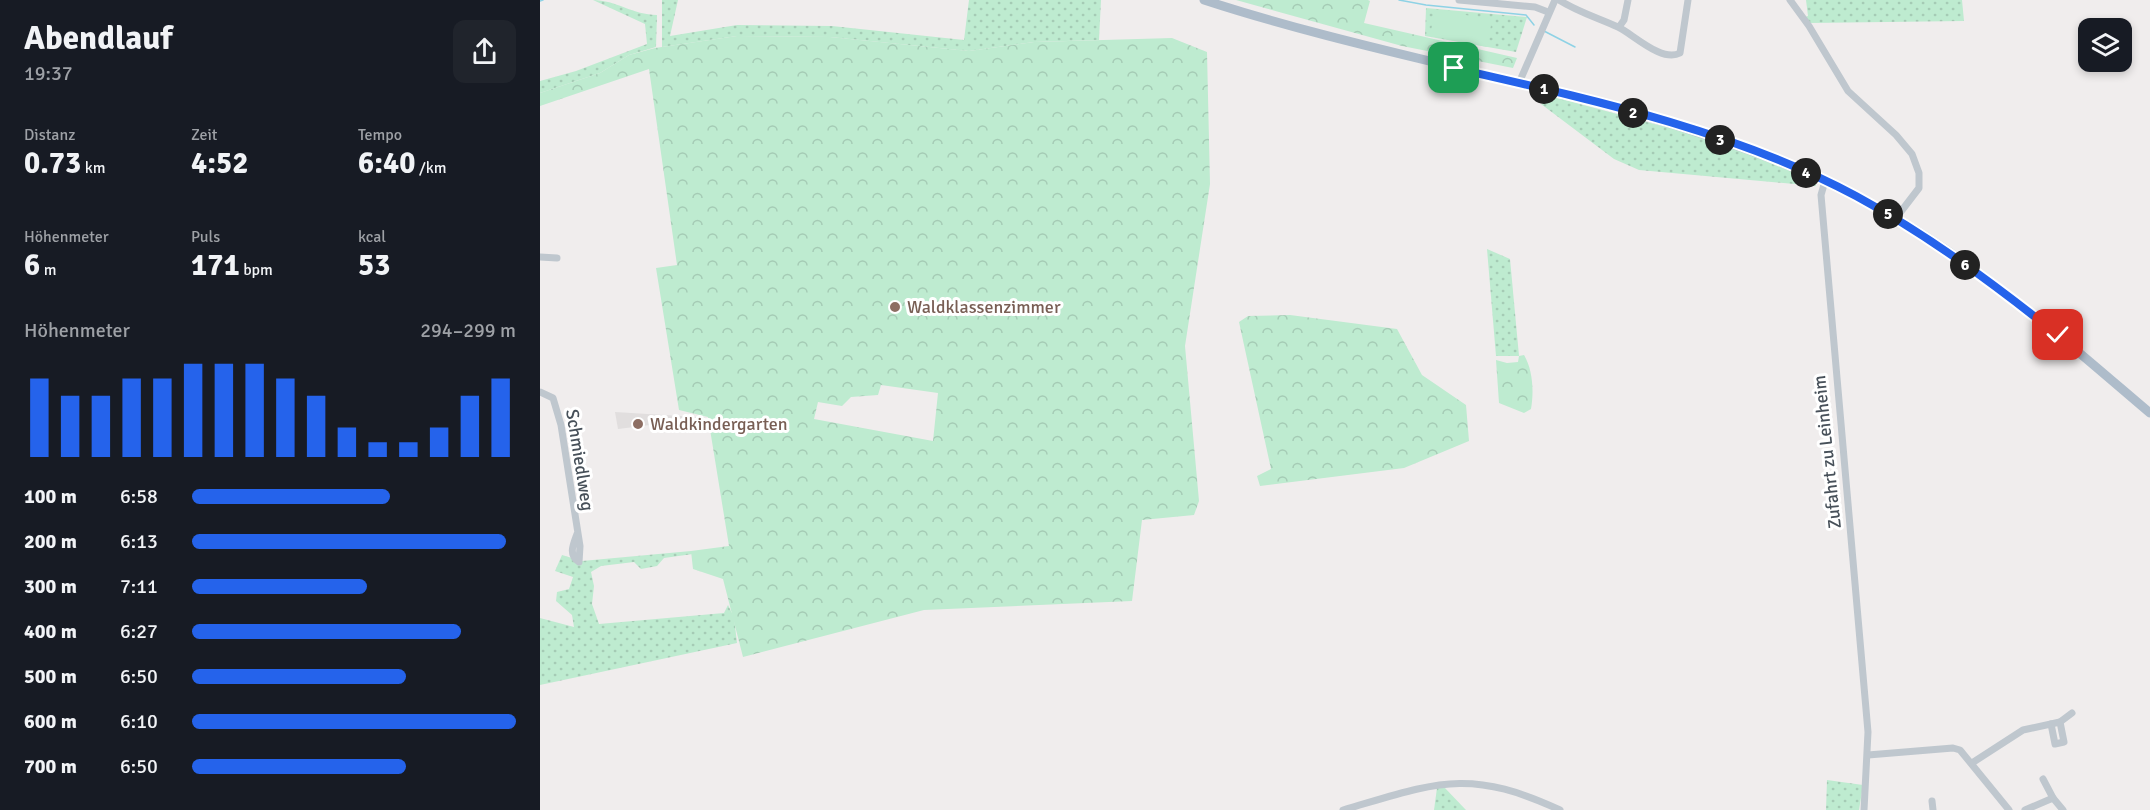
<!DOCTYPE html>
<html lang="de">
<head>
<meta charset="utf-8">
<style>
	:root { --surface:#171b24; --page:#20242c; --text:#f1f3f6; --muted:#9ea1a6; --accent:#2563eb }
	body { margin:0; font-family:Signika,sans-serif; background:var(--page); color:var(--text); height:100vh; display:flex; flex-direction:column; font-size:22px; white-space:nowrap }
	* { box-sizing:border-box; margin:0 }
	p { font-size:20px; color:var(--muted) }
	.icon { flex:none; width:33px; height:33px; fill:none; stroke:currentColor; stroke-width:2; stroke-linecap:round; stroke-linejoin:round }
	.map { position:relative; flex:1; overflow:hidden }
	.side { display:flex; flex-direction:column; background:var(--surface); width:540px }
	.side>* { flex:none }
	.buttons { position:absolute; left:1538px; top:18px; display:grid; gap:12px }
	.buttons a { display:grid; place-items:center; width:54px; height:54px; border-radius:12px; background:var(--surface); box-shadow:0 3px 9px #0003; font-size:30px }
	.pin { position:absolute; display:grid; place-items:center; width:51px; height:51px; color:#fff; margin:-26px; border-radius:12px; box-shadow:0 3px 9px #0006 }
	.km { position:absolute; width:30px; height:30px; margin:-15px; border-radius:50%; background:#222; color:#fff; font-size:16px; line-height:30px; text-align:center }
	.round { display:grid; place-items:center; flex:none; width:63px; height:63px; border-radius:12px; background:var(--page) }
	.overview { display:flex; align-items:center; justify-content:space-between; height:102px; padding:0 24px }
	h1 { font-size:33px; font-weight:800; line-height:45px }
	.stats { display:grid; grid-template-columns:repeat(3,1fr); gap:9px; height:102px; padding:6px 24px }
	.stats div { display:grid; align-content:center }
	.stats b { font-size:30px; font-weight:800 }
	.stats small { font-size:16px; font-weight:400 }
	.stats p { font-size:16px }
	.chart { height:168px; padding:12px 24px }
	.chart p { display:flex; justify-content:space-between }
	.chart svg { width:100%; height:108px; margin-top:6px; stroke:var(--accent); stroke-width:6 }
	ul { padding:0 24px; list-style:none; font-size:20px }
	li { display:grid; grid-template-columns:96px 72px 1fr; align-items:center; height:45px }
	li i { height:15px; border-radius:8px; background:var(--accent) }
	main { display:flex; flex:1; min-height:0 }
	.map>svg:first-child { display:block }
	.education { fill:#e1dede }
	.green { fill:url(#green-dots) }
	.forest { fill:url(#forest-crowns); fill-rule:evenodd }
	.pitch { fill:#beebd0 }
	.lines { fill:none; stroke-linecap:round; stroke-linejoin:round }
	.stream { stroke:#8ed2e5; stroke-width:1.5 }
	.minor { stroke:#bfc7ce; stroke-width:7 }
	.major { stroke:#aebcca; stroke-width:9 }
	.route-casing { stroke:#fff; stroke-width:12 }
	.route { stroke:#2563eb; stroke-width:8 }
	.education-dot { fill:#8d6e63; stroke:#fff; stroke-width:2 }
	.labels { text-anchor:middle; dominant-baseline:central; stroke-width:6; stroke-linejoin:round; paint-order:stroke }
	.education-label { font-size:18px; fill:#785e54; stroke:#fff; text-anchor:start }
	.street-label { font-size:18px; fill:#475059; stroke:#fff }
</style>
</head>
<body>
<main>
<section class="side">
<div class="overview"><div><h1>Abendlauf</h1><p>19:37</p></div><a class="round"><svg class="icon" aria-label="share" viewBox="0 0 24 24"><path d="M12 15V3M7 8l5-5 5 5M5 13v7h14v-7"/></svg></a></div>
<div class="stats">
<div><p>Distanz</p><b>0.73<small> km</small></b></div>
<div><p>Zeit</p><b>4:52</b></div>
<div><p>Tempo</p><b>6:40<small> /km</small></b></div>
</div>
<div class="stats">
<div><p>Höhenmeter</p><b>6<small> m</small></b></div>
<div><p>Puls</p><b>171<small> bpm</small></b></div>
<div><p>kcal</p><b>53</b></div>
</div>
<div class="chart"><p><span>Höhenmeter</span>294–299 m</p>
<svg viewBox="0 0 160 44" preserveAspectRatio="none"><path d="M5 44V12M15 44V19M25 44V19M35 44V12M45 44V12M55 44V6M65 44V6M75 44V6M85 44V12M95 44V19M105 44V32M115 44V38M125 44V38M135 44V32M145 44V19M155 44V12"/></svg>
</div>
<ul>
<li><b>100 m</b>6:58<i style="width:61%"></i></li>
<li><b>200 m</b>6:13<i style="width:97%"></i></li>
<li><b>300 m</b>7:11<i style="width:54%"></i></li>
<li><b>400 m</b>6:27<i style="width:83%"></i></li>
<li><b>500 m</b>6:50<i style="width:66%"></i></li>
<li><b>600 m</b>6:10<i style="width:100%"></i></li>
<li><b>700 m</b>6:50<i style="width:66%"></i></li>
</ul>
</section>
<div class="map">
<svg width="1610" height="810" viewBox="0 0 1610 810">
	<defs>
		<pattern id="green-dots" width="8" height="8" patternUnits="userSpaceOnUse" patternTransform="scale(1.5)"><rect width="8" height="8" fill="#beebd0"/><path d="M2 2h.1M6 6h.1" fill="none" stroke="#a5cbb5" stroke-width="1.8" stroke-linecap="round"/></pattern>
		<pattern id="forest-crowns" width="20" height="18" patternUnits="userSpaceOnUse" patternTransform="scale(1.5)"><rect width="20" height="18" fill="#beebd0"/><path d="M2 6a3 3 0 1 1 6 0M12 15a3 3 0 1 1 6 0" fill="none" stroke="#a5cbb5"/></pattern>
	</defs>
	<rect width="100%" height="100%" fill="#f0eded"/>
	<path class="education" d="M75 412 157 417 158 419 78 429Z"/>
	<g class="green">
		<path d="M53 0C76 0 93 15 117 15L116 47 89 55 60 73 0 93V81L36 71 107 44 105 24Z"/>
		<path d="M122 0H138L130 36 197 25 292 26 424 40 429 0H561L559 40 494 42 429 51 290 37 197 36 122 47Z"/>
		<path d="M1266 0H1422L1424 21 1270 23 1265 17 1268 16Z"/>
		<path d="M886 8 987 17 976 52 885 36Z"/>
		<path d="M1010 96 1163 137 1275 180 1276 186 1099 170 1074 159 1001 104 1007 102Z"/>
		<path d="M947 249 970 259 979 356H956Z"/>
		<path d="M151 551 160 553 124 558 117 566 101 569 94 562 61 566 51 572 54 586 52 604 59 624 184 613 188 605 194 617 197 643 0 685V618L34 627 32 615 16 601 17 592 29 589 33 577 15 571 22 555 42 561Z"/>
		<path d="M1287 780 1323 785 1319 810H1286Z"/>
		<path d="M904 787 926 810H894L897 788Z"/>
	</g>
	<g class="forest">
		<path d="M696 0H828L830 1 824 23 977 58 973 68 862 46Z"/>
		<path d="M197 36 290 37 429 51 494 42 632 38 667 52 670 184 645 346 659 501 654 515 602 520 592 601 384 610 203 657 183 579 153 569 151 551 189 546 168 417 139 410 116 268 137 265 109 69 0 106V93L60 73 89 55 115 48ZM341 385 398 393 393 441 274 419 278 402 302 406 311 397 338 395Z"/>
		<path d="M750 315 857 329 882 375 926 405 929 441 864 468 720 486 717 476 731 469 699 322 708 316Z"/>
		<path d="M984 355C993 370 994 392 991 409L984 413 959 403 956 360 967 363 978 362 979 356Z"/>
	</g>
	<path class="pitch" d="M895 9 952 20 947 47 890 36Z"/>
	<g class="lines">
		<g class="stream">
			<path d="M859 0 886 5 986 15 994 25"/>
			<path d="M0 1 3 0"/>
			<path d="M1004 31 1035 47"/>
		</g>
		<g class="minor">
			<path d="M919 0 995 7 1008 12"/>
			<path d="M1019 0C1038 12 1058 18 1078 27 1093 34 1122 63 1140 53L1148 0"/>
			<path d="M1250 0 1269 26 1308 91 1356 135 1372 154 1379 173V188L1356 218"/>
			<path d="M1079 27 1084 20 1088 0"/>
			<path d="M979 83 1015 0"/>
			<path d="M1285 181 1281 195 1328 732 1324 810"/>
			<path d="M0 257 17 258"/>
			<path d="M0 392 13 398 21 425 40 546 39 562C28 555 33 545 37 534"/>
			<path d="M1511 724 1515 744 1524 742 1520 722"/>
			<path d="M1328 755 1413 748 1420 750 1469 810"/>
			<path d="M1432 763 1483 730 1520 722 1532 713"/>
			<path d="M1503 779 1513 798"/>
			<path d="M1392 801 1393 810"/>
			<path d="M803 810C896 783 927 767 1020 810"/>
			<path d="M1485 810 1513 798 1523 810"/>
		</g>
		<path class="major" d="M664 0C869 67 1087 92 1285 181 1407 235 1510 328 1610 413"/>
	</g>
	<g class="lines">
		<defs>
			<path id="route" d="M914 68C1049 99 1193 130 1316 196 1388 235 1454 284 1518 335"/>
		</defs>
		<use href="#route" class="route-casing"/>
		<use href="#route" class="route"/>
	</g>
	<g class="education-dot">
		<circle cx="355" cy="307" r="6"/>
		<circle cx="98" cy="424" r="6"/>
	</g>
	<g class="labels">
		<g class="education-label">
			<text x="367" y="307">Waldklassenzimmer</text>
			<text x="110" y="424">Waldkindergarten</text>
		</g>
		<g class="street-label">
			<text transform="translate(1287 452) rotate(-96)">Zufahrt zu Leinheim</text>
			<text transform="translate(40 460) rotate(81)">Schmiedlweg</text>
		</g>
	</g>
</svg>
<div class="buttons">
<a><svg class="icon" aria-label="layers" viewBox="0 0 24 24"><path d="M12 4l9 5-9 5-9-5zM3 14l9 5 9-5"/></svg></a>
</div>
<div class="pin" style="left:914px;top:68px;background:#1e9e55"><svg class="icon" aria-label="arrive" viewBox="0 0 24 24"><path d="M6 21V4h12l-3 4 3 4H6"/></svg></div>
<div class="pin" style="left:1518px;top:335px;background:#d93025"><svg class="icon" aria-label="check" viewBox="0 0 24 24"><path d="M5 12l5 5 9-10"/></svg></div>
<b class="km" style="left:1004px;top:89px">1</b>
<b class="km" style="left:1093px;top:113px">2</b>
<b class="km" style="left:1180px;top:140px">3</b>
<b class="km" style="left:1266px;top:173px">4</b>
<b class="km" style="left:1348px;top:214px">5</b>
<b class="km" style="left:1425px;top:265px">6</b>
</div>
</main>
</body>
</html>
